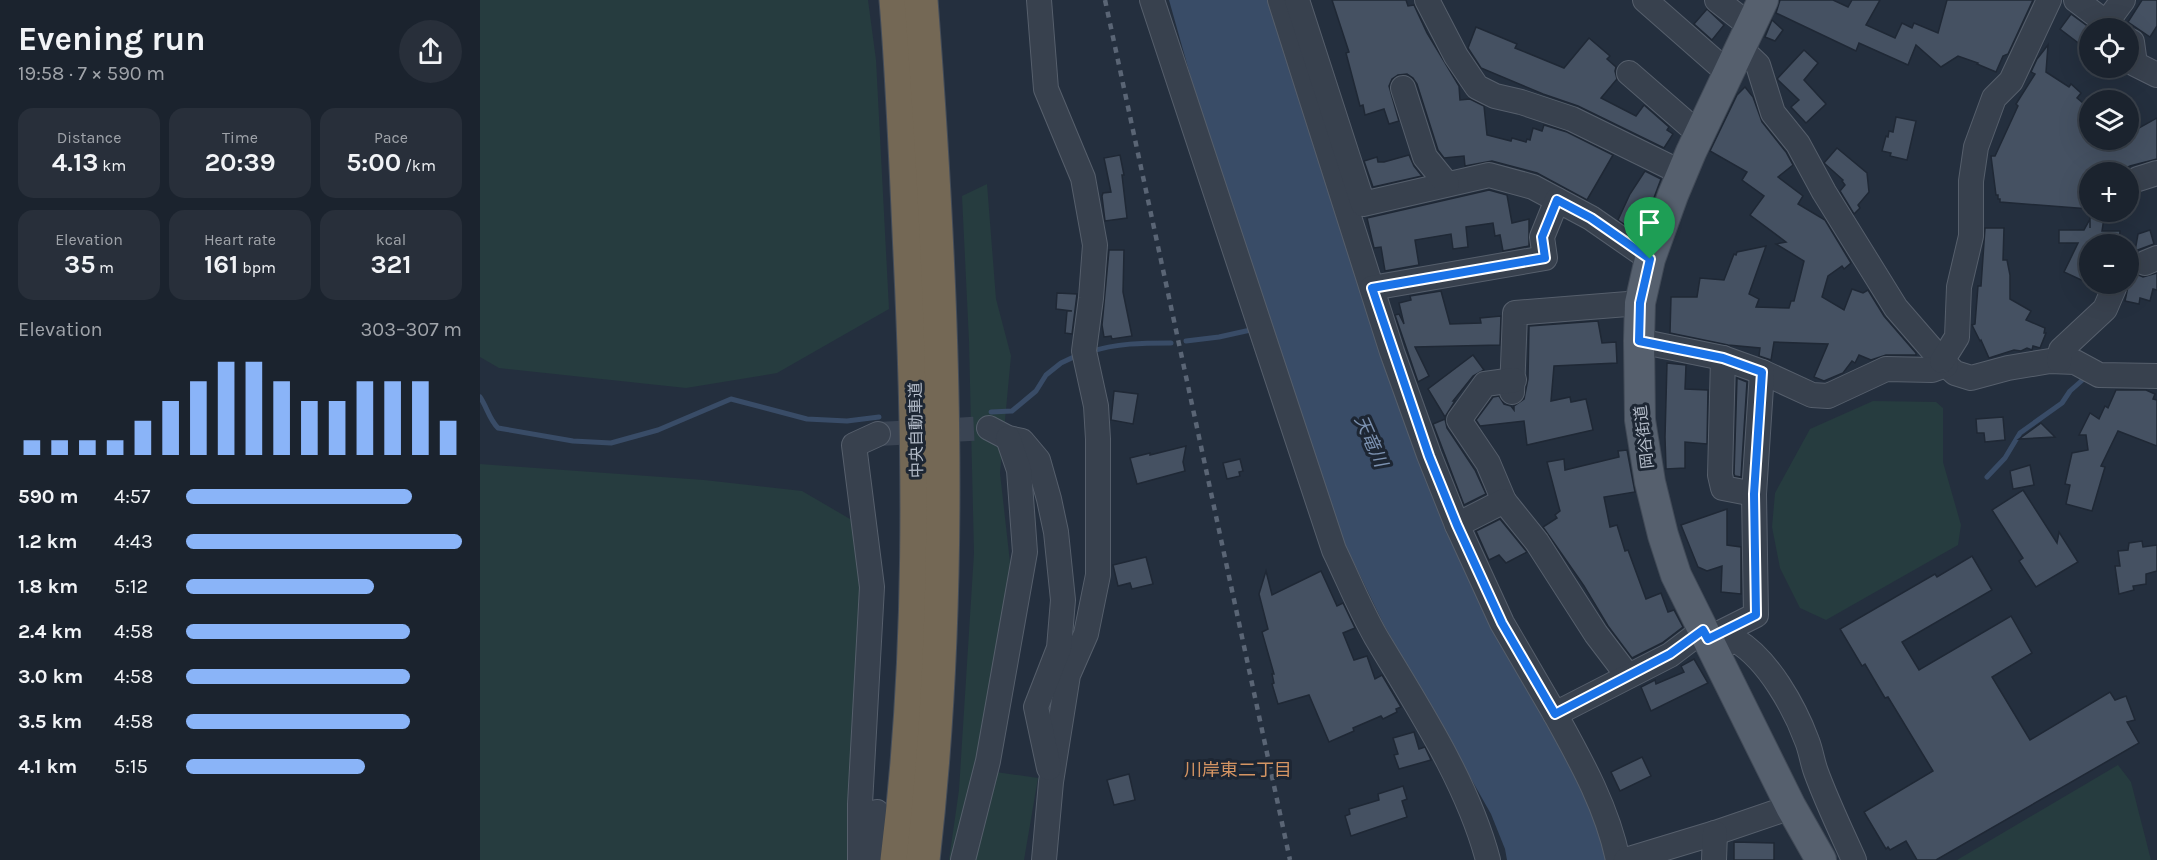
<!DOCTYPE html>
<html lang="en">
<head>
<meta charset="utf-8">
<style>
	:root { --surface:#1b232e; --page:#282f3a; --text:#f1f3f6; --muted:#a0a4aa; --line:#39404a; --accent:#8ab4f8 }
	body { margin:0; font-family:Karla,"Noto Sans JP",sans-serif; background:var(--page); color:var(--text); height:100vh; display:flex; flex-direction:column; font-size:22px; white-space:nowrap }
	* { box-sizing:border-box; margin:0 }
	p { font-size:20px; color:var(--muted) }
	.icon { flex:none; width:33px; height:33px; fill:none; stroke:currentColor; stroke-width:2; stroke-linecap:round; stroke-linejoin:round }
	.map { position:relative; flex:1; overflow:hidden }
	.details { display:flex; flex-direction:column; background:var(--surface); width:480px }
	.details>* { flex:none }
	.buttons { position:absolute; left:1599px; top:18px; display:grid; gap:12px }
	.buttons a { display:grid; place-items:center; width:60px; height:60px; border-radius:50%; background:var(--surface); box-shadow:0 6px 24px #0002,0 0 0 2px var(--line); font-size:30px }
	.pin { position:absolute; display:grid; place-items:center; width:51px; height:51px; color:#fff; margin:-62px -26px; border-radius:50% 50% 50% 0; rotate:-45deg; box-shadow:0 0 6px #0007 }
	.pin .icon { rotate:45deg }
	.round { display:grid; place-items:center; flex:none; width:63px; height:63px; border-radius:32px; background:var(--page) }
	.head { display:flex; align-items:center; justify-content:space-between; height:102px; padding:0 18px }
	h1 { font-size:33px; font-weight:700; line-height:45px }
	.metrics { display:grid; grid-template-columns:repeat(3,1fr); gap:9px; height:102px; padding:6px 18px }
	.metrics div { display:grid; align-content:center; border-radius:15px; background:var(--page); text-align:center }
	.metrics b { font-size:26px; font-weight:700 }
	.metrics small { font-size:16px; font-weight:400 }
	.metrics p { font-size:16px }
	.chart { height:168px; padding:12px 18px }
	.chart p { display:flex; justify-content:space-between }
	.chart svg { width:100%; height:108px; margin-top:6px; stroke:var(--accent); stroke-width:6 }
	ul { padding:0 18px; list-style:none; font-size:20px }
	li { display:grid; grid-template-columns:96px 72px 1fr; align-items:center; height:45px }
	li i { height:15px; border-radius:8px; background:var(--accent) }
	main { display:flex; flex:1; min-height:0 }
	.map>svg:first-child { display:block }
	.green { fill:#263c3f }
	.water { fill:#394c67 }
	.lines { fill:none; stroke-linecap:round; stroke-linejoin:round }
	.stream { stroke:#394c67; stroke-width:5 }
	.building { fill:#455162; stroke:#1f2835; stroke-width:1.5 }
	.minor-tunnel { stroke:#3a4453; stroke-width:24; stroke-dasharray:24 12; stroke-linecap:butt }
	.minor-casing { stroke:#565f6c; stroke-width:26 }
	.major-casing { stroke:#414a57; stroke-width:32 }
	.highway-casing { stroke:#434c59; stroke-width:35 }
	.minor { stroke:#38414e; stroke-width:24 }
	.major { stroke:#56606e; stroke-width:30 }
	.highway { stroke:#746855; stroke-width:33 }
	.rail { stroke:#5a6575; stroke-width:4.5; stroke-dasharray:6 6; stroke-linecap:butt }
	.route-casing { stroke:#fff; stroke-width:12 }
	.route { stroke:#1a73e8; stroke-width:8 }
	.labels { text-anchor:middle; dominant-baseline:central; stroke-width:6; stroke-linejoin:round; paint-order:stroke }
	.street-label { font-size:16px; fill:#b4bcc9; stroke:#1d2633 }
	.water-label { font-size:18px; font-style:italic; fill:#7c92b1; stroke:#1d2633 }
	.neighbourhood-label { font-size:18px; fill:#d59563; stroke:#1d2633 }
</style>
</head>
<body>
<main>
<section class="details">
<div class="head"><div><h1>Evening run</h1><p>19:58 · 7 × 590 m</p></div><a class="round"><svg class="icon" aria-label="share" viewBox="0 0 24 24"><path d="M12 15V3M7 8l5-5 5 5M5 13v7h14v-7"/></svg></a></div>
<div class="metrics">
<div><p>Distance</p><b>4.13<small> km</small></b></div>
<div><p>Time</p><b>20:39</b></div>
<div><p>Pace</p><b>5:00<small> /km</small></b></div>
</div>
<div class="metrics">
<div><p>Elevation</p><b>35<small> m</small></b></div>
<div><p>Heart rate</p><b>161<small> bpm</small></b></div>
<div><p>kcal</p><b>321</b></div>
</div>
<div class="chart"><p><span>Elevation</span>303–307 m</p>
<svg viewBox="0 0 160 44" preserveAspectRatio="none"><path d="M5 44V38M15 44V38M25 44V38M35 44V38M45 44V30M55 44V22M65 44V14M75 44V6M85 44V6M95 44V14M105 44V22M115 44V22M125 44V14M135 44V14M145 44V14M155 44V30"/></svg>
</div>
<ul>
<li><b>590 m</b>4:57<i style="width:82%"></i></li>
<li><b>1.2 km</b>4:43<i style="width:100%"></i></li>
<li><b>1.8 km</b>5:12<i style="width:68%"></i></li>
<li><b>2.4 km</b>4:58<i style="width:81%"></i></li>
<li><b>3.0 km</b>4:58<i style="width:81%"></i></li>
<li><b>3.5 km</b>4:58<i style="width:81%"></i></li>
<li><b>4.1 km</b>5:15<i style="width:65%"></i></li>
</ul>
</section>
<div class="map">
<svg width="1677" height="860" viewBox="0 0 1677 860">
	<rect width="100%" height="100%" fill="#242f3e"/>
	<g class="green">
		<path d="M0 0H388L396 60 409 309 297 373 206 388 19 368 0 357Z"/>
		<path d="M507 184 516 299 531 356 520 473 535 607 502 770 558 778 544 860H469L479 790 494 553 489 341 482 196Z"/>
		<path d="M1393 401 1456 402 1463 408V462L1481 525 1478 545 1346 620 1320 608 1300 568 1292 527 1295 493 1330 429Z"/>
		<path d="M0 464 224 480 322 491 394 533 383 860H0Z"/>
		<path d="M1638 765 1651 782 1671 860H1477Z"/>
	</g>
	<path class="water" d="M689 0H792L962 515 1100 776 1128 860H1027L1025 849 1011 814 904 625 863 540 718 103Z"/>
	<g class="lines">
		<g class="stream">
			<path d="M706 341 739 337 775 329"/>
			<path d="M610 352C636 343 663 343 691 343"/>
			<path d="M0 397C7 407 9 419 18 428L93 441 131 443 178 430 251 399 327 419 367 421 399 417"/>
			<path d="M511 412 532 411 556 391 566 375 581 363 598 355"/>
			<path d="M1507 477 1525 458 1540 433 1582 403 1590 391 1607 376"/>
		</g>
	</g>
	<g class="building">
		<path d="M852 0H926L928 6 934 5 947 33 979 86 980 100 990 99 1004 106 1007 135 1031 141 1032 138 1046 142 1047 139 1050 140 1053 128 1062 131 1064 125 1087 132 1133 155 1107 200 1057 173 1012 161 985 166 984 156 964 158 958 150 937 84 933 78 927 74 918 75 912 79 909 86 919 121 909 124 904 109 885 115 883 105 880 106 866 53 869 52Z"/>
		<path d="M1300 0H1353L1368 7 1372 0H1400L1386 25 1415 38 1422 23 1432 28 1434 23 1458 33 1467 0H1553L1528 54 1523 56 1516 72 1497 64 1498 63 1478 56 1461 67 1436 45 1428 65 1379 43 1376 51 1296 13Z"/>
		<path d="M1662 0H1677V26L1670 37 1648 22Z"/>
		<path d="M1227 9 1244 25 1232 40 1214 24Z"/>
		<path d="M1591 14 1610 28V34L1601 45 1580 29Z"/>
		<path d="M1292 20 1303 30 1295 41 1285 37Z"/>
		<path d="M996 27 1037 44 1035 48 1084 68 1109 38 1130 56 1127 59 1136 67 1135 71 1137 79 1121 98 1156 116 1164 105 1189 127 1187 130 1193 134 1184 148 1098 106 1063 94 1001 68 988 48Z"/>
		<path d="M1568 45 1566 72 1589 87 1591 84 1601 93 1597 98 1610 109V140H1648V134L1677 118V159L1650 166 1639 172H1610V209L1520 202V199H1518V195H1516L1511 156H1515L1538 106 1536 104 1555 74 1551 72 1557 59Z"/>
		<path d="M1324 50 1338 63 1324 80 1346 104 1326 123 1311 107 1319 100 1297 79Z"/>
		<path d="M1265 87 1273 97 1282 122 1306 152 1313 165 1298 177 1323 196 1318 204 1345 220 1371 263 1364 269 1362 266 1348 276 1342 297 1364 310 1372 289 1383 293 1388 290 1404 316 1436 353V355H1406L1391 360 1379 355 1375 363 1372 361 1363 373 1344 381 1334 377 1348 344 1294 342 1291 360 1279 356 1280 348 1248 345 1190 333 1191 297H1217L1220 278 1244 280 1254 254 1256 255 1257 252 1286 246 1269 294 1279 299 1276 307 1309 308 1311 301H1314L1324 261 1296 244 1306 242 1270 215 1284 196 1262 180 1267 172 1230 151 1257 95Z"/>
		<path d="M1416 117 1436 121 1427 160 1410 156 1411 153 1402 151 1406 136 1408 137 1409 131 1413 132Z"/>
		<path d="M1357 148 1387 173 1389 192 1378 205 1380 208 1374 214 1360 191 1365 185 1362 181 1363 180 1344 163Z"/>
		<path d="M640 155 644 175H642L647 218 625 221 622 196 623 193 631 192 624 158Z"/>
		<path d="M929 155 934 166 942 176 893 187 884 161 897 157 898 162H904Z"/>
		<path d="M1165 171 1181 179 1160 235 1138 220 1150 194Z"/>
		<path d="M1009 190 1027 195 1032 223 1049 219V246L1023 251 1020 235 1015 236 1013 223 986 227 988 247 973 249 971 234 935 240 939 265 905 271 901 247 894 248 887 218Z"/>
		<path d="M1610 213 1624 218 1622 231H1640L1639 244H1610V284L1584 272 1598 243H1579V230H1604L1610 219V228Z"/>
		<path d="M1505 228H1524L1523 260H1527L1530 275V299L1551 311 1546 320 1565 328 1564 333H1566L1560 348 1553 346 1552 350 1547 348 1541 351 1534 350 1509 358 1501 340 1500 341 1492 325 1495 324 1498 286H1501Z"/>
		<path d="M1670 230 1674 244 1655 251 1658 234Z"/>
		<path d="M629 250H644L643 292 652 336 632 339 631 336 624 337 622 325Z"/>
		<path d="M1652 267 1656 274 1663 277 1677 273V290L1673 289 1670 301 1660 298 1659 304 1645 301Z"/>
		<path d="M961 291 970 324 1001 323 1000 318 1021 316 1020 345 935 347 949 376 938 382 915 315 919 314 924 324 919 303 931 300 930 296Z"/>
		<path d="M577 293 597 294 592 334 585 333 587 311H592L576 309Z"/>
		<path d="M1118 321 1122 343 1136 342 1137 363 1074 366 1071 401 1090 397 1091 402 1106 399 1113 430 1047 445 1044 421 1000 426 996 420 1013 397 1019 396 1024 404 1031 406 1034 410V406L1044 399 1048 379 1049 326Z"/>
		<path d="M993 355 1004 370 993 376 973 401H975L965 417 948 389Z"/>
		<path d="M1187 363 1206 365 1205 389 1228 390 1227 444 1205 442V468L1186 469 1185 437Z"/>
		<path d="M1257 378 1267 382 1261 477 1255 476 1254 474Z"/>
		<path d="M1636 390H1666L1675 394 1673 399 1677 400V446L1638 431 1621 466 1625 467 1612 511 1586 504 1590 485 1585 484 1592 453 1608 450 1606 435H1599L1610 413 1619 419 1625 406 1628 408Z"/>
		<path d="M634 391 658 394 653 424 631 420Z"/>
		<path d="M1523 417 1525 440 1505 442 1504 433H1497L1496 419Z"/>
		<path d="M965 419 967 428 995 470 1006 494 984 505 953 424Z"/>
		<path d="M1561 423 1575 437 1539 439Z"/>
		<path d="M706 446 703 462 705 471 657 484 650 458 670 453V455Z"/>
		<path d="M1147 450 1155 492 1124 497 1130 527 1137 525 1145 551 1148 550 1166 599 1181 593 1188 612 1194 610 1203 627 1182 643 1152 658 1128 626 1104 586 1063 527 1077 518 1075 515 1080 511 1067 462 1084 459 1085 470 1139 457 1138 451Z"/>
		<path d="M760 459 763 471 759 472 760 476 747 479 743 463Z"/>
		<path d="M1550 465 1554 485 1533 489 1530 471Z"/>
		<path d="M1543 490 1577 543 1579 532 1598 562 1556 587 1539 561 1543 558 1512 510Z"/>
		<path d="M1247 509V545L1261 547V594L1241 592 1242 566 1227 571 1218 567 1201 525Z"/>
		<path d="M1020 519 1047 552 1026 563 1019 555 1009 560 996 531Z"/>
		<path d="M1662 541 1663 547 1677 545V571L1666 574V584L1653 586 1654 590 1639 594 1635 566H1640L1638 551 1648 550 1649 543Z"/>
		<path d="M1492 556 1512 590 1422 642 1439 670 1531 616 1552 653 1512 677 1550 740 1630 692 1635 700 1646 696 1655 720 1647 722 1659 743 1456 860H1437L1426 841 1410 850 1408 847 1406 849 1384 812 1453 771 1408 697 1405 698 1385 664 1382 666 1360 629 1455 574 1457 577Z"/>
		<path d="M666 557 673 584 652 589 650 583 638 586 633 565Z"/>
		<path d="M786 571 792 595 841 571 857 606 863 603 875 628 863 633 874 660 887 656 895 679 902 675 921 707 916 709 917 712 903 719 901 716 873 728 874 731 849 742 829 695 798 704 792 684 794 683 792 674H794L782 632 788 629 779 594Z"/>
		<path d="M1214 659 1228 683 1171 711 1161 687 1175 680 1176 684 1204 672 1201 666Z"/>
		<path d="M934 732 939 749 945 747 951 760 919 769 914 755 918 754 913 738Z"/>
		<path d="M1162 757 1171 776 1140 791 1131 772Z"/>
		<path d="M649 774 655 800 634 805 627 780Z"/>
		<path d="M923 786 927 799 922 801 927 817 871 836 865 816 870 814 869 809 899 800 898 794Z"/>
		<path d="M1254 842 1294 843V860H1254Z"/>
	</g>
	<g class="lines">
		<path class="minor-tunnel" d="M398 434 509 428"/>
		<defs>
			<g id="minor">
				<path d="M559 0 566 89 603 178 615 245 611 298 604 351 616 406 618 439V575L606 634 588 675 571 782 564 860"/>
				<path d="M672 0 854 550C868 579 880 609 896 637 937 706 987 781 1008 860"/>
				<path d="M800 0 912 352 949 455 977 525 1022 623 1075 714"/>
				<path d="M817 0 883 204 1009 175 1053 187 1111 218 1170 259"/>
				<path d="M947 0 976 56 997 87 1015 96 1041 102 1092 119 1202 173"/>
				<path d="M1165 0 1248 73"/>
				<path d="M1237 0 1270 26"/>
				<path d="M1596 0 1633 28"/>
				<path d="M1626 23 1643 0"/>
				<path d="M1648 40 1652 42 1655 64 1677 75"/>
				<path d="M1260 48 1278 65 1293 113 1318 144 1344 192 1416 308 1462 361 1475 373 1491 378 1528 368 1570 361 1595 362 1619 375 1677 376"/>
				<path d="M1149 73 1219 134"/>
				<path d="M923 88 945 157 967 184"/>
				<path d="M1658 179 1677 173"/>
				<path d="M1665 263 1677 258"/>
				<path d="M892 288 1065 258 1062 237 1077 200"/>
				<path d="M1159 341 1243 358 1282 372 1332 395 1348 396 1406 369 1452 370 1466 365"/>
				<path d="M1243 358 1240 475 1243 488 1274 494"/>
				<path d="M1462 361 1477 337 1479 287 1491 236V181L1496 147 1514 98 1531 81 1569 0"/>
				<path d="M1579 361 1581 350 1625 309 1634 288"/>
				<path d="M1032 392 1035 313 1160 303"/>
				<path d="M509 428 528 438 542 441 558 460 569 499 576 532 583 600 579 648 556 707 569 768"/>
				<path d="M1024 501 1008 463 979 420 1005 384 1034 380"/>
				<path d="M977 525 1024 501 1057 542 1116 634 1148 676"/>
				<path d="M1228 639 1276 615 1274 494 1282 372"/>
				<path d="M1232 646 1257 641C1288 660 1314 706 1327 741 1331 751 1332 761 1336 772 1347 802 1361 831 1374 860"/>
				<path d="M397 812 396 842 399 860"/>
				<path d="M380 860V804L392 587 374 445 398 434"/>
				<path d="M483 860 508 761 545 552 539 470 528 438"/>
				<path d="M1138 860C1127 807 1101 761 1075 714L1190 655 1223 630"/>
				<path d="M1146 860 1235 833 1311 807"/>
				<path d="M1234 860 1235 833"/>
			</g>
			<path id="major" d="M1283 0 1211 152 1193 195 1170 259 1160 303 1159 341 1160 420 1170 482 1183 535 1196 575 1311 807 1341 860"/>
			<g id="highway">
				<path d="M416 0C423 84 426 169 430 253 440 455 442 659 417 860"/>
				<path d="M441 0C463 286 476 575 443 860"/>
			</g>
		</defs>
		<use href="#minor" class="minor-casing"/>
		<use href="#major" class="major-casing"/>
		<use href="#highway" class="highway-casing"/>
		<use href="#minor" class="minor"/>
		<use href="#major" class="major"/>
		<use href="#highway" class="highway"/>
		<path class="rail" d="M625 0 810 860"/>
	</g>
	<g class="lines">
		<defs>
			<path id="route" d="M1077 200 1111 218 1170 259 1160 303 1159 341 1243 358 1282 372 1274 494 1276 615 1228 639 1223 630 1190 654 1075 714 1022 623 977 525 949 456 892 288 1065 258 1062 237Z"/>
		</defs>
		<use href="#route" class="route-casing"/>
		<use href="#route" class="route"/>
	</g>
	<g class="labels">
		<g class="street-label">
			<text transform="translate(436 430) rotate(-91)">中央自動車道</text>
			<text transform="translate(1164 437) rotate(-97)">岡谷街道</text>
		</g>
		<g class="water-label">
			<text transform="translate(891 441) rotate(66)">天竜川</text>
		</g>
		<g class="neighbourhood-label">
			<text x="758" y="770">川岸東二丁目</text>
		</g>
	</g>
</svg>
<div class="buttons">
<a><svg class="icon" aria-label="locate" viewBox="0 0 24 24"><circle cx="12" cy="12" r="6"/><path d="M12 2v4M12 18v4M2 12h4M18 12h4"/></svg></a>
<a><svg class="icon" aria-label="layers" viewBox="0 0 24 24"><path d="M12 4l9 5-9 5-9-5zM3 14l9 5 9-5"/></svg></a>
<a>+</a>
<a>−</a>
</div>
<div class="pin" style="left:1170px;top:259px;background:#1e9e55"><svg class="icon" aria-label="arrive" viewBox="0 0 24 24"><path d="M6 21V4h12l-3 4 3 4H6"/></svg></div>
</div>
</main>
</body>
</html>
